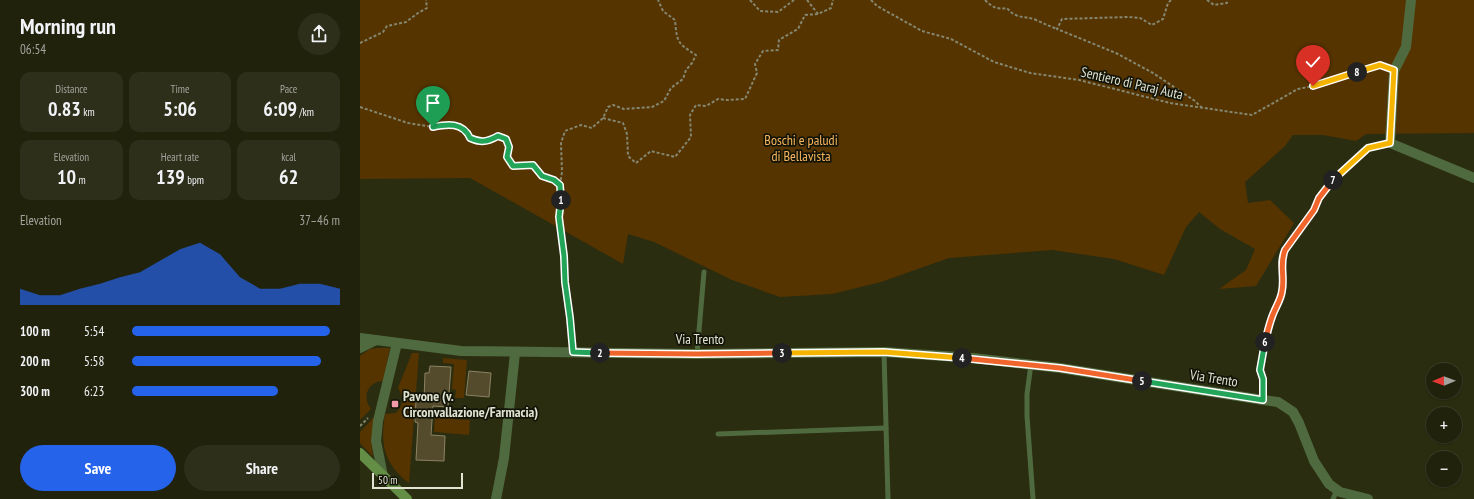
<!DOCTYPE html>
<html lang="en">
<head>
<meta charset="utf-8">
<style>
	:root { --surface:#20220c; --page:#2d2f1a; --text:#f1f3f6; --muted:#a2a49d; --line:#3d3f2d; --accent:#2563eb }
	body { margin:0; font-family:"PT Sans Narrow",sans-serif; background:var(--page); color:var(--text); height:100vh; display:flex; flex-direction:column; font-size:15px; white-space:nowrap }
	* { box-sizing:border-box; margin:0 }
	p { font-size:13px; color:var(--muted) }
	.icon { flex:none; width:22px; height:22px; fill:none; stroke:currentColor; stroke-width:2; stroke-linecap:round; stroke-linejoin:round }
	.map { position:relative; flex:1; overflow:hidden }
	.details { display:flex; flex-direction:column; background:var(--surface); width:360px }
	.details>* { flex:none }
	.needle { width:26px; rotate:269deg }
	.controls { position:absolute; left:1066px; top:363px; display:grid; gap:8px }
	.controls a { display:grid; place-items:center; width:36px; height:36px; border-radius:50%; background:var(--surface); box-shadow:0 1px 3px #0004,0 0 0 1px var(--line); font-size:20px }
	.scale { position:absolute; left:12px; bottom:10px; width:91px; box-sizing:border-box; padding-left:4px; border:2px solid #e2e4d3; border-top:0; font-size:11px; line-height:14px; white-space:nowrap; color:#e2e4d3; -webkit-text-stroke:3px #131408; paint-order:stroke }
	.pin { position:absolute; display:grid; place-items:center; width:34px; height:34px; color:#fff; margin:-41px -17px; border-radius:50% 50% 50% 0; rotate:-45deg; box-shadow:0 0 4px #0007 }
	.pin .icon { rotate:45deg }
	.km { position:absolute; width:20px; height:20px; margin:-10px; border-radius:50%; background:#222; color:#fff; font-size:11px; line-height:20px; text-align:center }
	.round { display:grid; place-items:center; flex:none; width:42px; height:42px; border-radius:21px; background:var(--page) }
	.summary { display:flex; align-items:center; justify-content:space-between; height:68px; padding:0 20px }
	h1 { font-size:22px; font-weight:700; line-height:30px }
	.metrics { display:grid; grid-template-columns:repeat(3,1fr); gap:6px; height:68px; padding:4px 20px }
	.metrics div { display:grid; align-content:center; border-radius:10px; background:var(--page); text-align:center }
	.metrics b { font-size:20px; font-weight:700 }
	.metrics small { font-size:11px; font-weight:400 }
	.metrics p { font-size:11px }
	.chart { height:112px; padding:8px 20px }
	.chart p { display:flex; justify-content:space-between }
	.chart svg { width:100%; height:72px; margin-top:4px; fill:var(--accent); opacity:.7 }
	.action { display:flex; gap:8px; margin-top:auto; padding:8px 20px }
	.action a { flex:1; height:46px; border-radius:24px; background:var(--accent); color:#fff; font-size:16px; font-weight:700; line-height:46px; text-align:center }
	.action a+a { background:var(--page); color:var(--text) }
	ul { padding:0 20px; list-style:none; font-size:13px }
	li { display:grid; grid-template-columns:64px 48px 1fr; align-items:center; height:30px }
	li i { height:10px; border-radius:5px; background:var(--accent) }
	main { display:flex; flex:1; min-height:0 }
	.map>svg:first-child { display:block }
	.green { fill:#553400 }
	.building { fill:#544b2d; stroke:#8c8263 }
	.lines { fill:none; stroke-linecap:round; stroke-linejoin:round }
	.path { stroke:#858770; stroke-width:2; stroke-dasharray:3 2; stroke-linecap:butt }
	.lane { stroke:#506a3f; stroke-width:5 }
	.street { stroke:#506a3f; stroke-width:10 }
	.secondary { stroke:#648d46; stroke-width:10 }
	.split-1-casing { stroke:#fff; stroke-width:8 }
	.split-2-casing { stroke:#fff; stroke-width:8 }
	.split-3-casing { stroke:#fff; stroke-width:8 }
	.split-4-casing { stroke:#fff; stroke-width:8 }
	.split-5-casing { stroke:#fff; stroke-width:8 }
	.split-6-casing { stroke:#fff; stroke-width:8 }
	.split-7-casing { stroke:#fff; stroke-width:8 }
	.split-8-casing { stroke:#fff; stroke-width:8 }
	.split-9-casing { stroke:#fff; stroke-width:8 }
	.split-1 { stroke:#22a559; stroke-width:5 }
	.split-2 { stroke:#22a559; stroke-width:5 }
	.split-3 { stroke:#f0652b; stroke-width:5 }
	.split-4 { stroke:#f5b400; stroke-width:5 }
	.split-5 { stroke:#f0652b; stroke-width:5 }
	.split-6 { stroke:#22a559; stroke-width:5 }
	.split-7 { stroke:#f0652b; stroke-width:5 }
	.split-8 { stroke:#f5b400; stroke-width:5 }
	.split-9 { stroke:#f5b400; stroke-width:5 }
	.poi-dot { fill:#f39aa8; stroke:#131408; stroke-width:1.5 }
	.labels { text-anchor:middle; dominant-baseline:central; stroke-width:3.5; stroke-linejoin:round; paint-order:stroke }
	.street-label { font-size:14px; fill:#e2e4d3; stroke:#131408 }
	.park-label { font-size:14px; fill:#fab65d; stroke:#131408 }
	.poi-label { font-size:14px; font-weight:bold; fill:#e2e4d3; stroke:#131408; text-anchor:start }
</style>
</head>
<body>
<main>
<section class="details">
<div class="summary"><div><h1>Morning run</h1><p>06:54</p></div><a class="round"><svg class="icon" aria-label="share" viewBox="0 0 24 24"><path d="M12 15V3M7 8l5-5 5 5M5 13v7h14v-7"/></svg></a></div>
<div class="metrics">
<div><p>Distance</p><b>0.83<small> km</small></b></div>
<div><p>Time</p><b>5:06</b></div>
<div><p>Pace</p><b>6:09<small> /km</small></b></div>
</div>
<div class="metrics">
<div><p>Elevation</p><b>10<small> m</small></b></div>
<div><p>Heart rate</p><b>139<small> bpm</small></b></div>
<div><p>kcal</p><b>62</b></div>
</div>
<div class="chart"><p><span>Elevation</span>37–46 m</p>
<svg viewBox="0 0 160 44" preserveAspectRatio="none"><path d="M0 44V34L10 38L20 38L30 34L40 31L50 27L60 24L70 17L80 10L90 6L100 13L110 27L120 34L130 34L140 31L150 31L160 34V44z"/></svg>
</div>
<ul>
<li><b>100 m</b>5:54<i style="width:95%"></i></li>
<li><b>200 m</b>5:58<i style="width:91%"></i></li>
<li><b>300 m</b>6:23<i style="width:70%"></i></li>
</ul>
<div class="action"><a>Save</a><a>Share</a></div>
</section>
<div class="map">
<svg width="1114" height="499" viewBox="0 0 1114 499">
	<rect width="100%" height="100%" fill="#2b2d10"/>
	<g class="green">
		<path d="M0 0H1114V133L1006 134 996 141 963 135H933L925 146 885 182 888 203 910 200 934 223 896 286 859 289 886 270 895 249 860 229 839 212 826 227 804 275 754 259 692 250 589 258 521 282 472 294 420 297 372 280 294 242 268 234 263 264 110 178 0 179Z"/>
		<path d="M17 348H30L23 381C7 382 2 397 11 409L0 420V356L10 349Z"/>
		<path d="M52 353H59L49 483C24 464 20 444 25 414L36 413C44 405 44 398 38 388Z"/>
		<path d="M83 358 107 360 104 398H95L96 390 92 389 94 364 83 363Z"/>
		<path d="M75 413 93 414V419L110 420 109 435 74 432Z"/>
		<path d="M15 416 11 440 13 457 0 443V432Z"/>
	</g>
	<g class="building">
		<path d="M70 366 91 367 88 407 73 406 71 435 85 436 84 461 56 460 58 423 55 422 56 399 64 400 65 373H69Z"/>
		<path d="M109 371 131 373 129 397 106 395Z"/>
	</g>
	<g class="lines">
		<g class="path">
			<path d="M390 0 400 11 418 12 434 0"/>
			<path d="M447 0 458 14"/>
			<path d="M511 0 517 6 562 31 591 39 634 62 670 73 719 80 810 103 892 115 938 89 953 86 1020 65 1024 66"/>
			<path d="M625 0C632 7 638 10 647 8 657 20 664 15 676 20 683 23 689 26 697 29"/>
			<path d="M811 0 808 3 803 19 792 25 780 18 768 17 702 19 697 29 756 53 793 73 835 101 842 108"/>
			<path d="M847 0 854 5 867 3V0"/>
			<path d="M0 43 23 32 27 26 46 22 58 13 67 8 66 0"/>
			<path d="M0 107 48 123 73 127 86 125H96L107 131 110 138C121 143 127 142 138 136L146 139 149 147 147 157 153 166 173 165 182 176 195 180 200 185 201 203 199 217 204 256 205 282 210 318 212 343"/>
			<path d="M243 118 263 123 267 134 268 156 276 163 291 151 315 157 331 137 330 115 336 105 346 106 358 99 367 100 385 99 397 73 395 64 403 51 418 50 419 40 438 29 445 15 458 14 471 8 473 0"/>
			<path d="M200 185 202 172 201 143 205 131 221 125 232 128 243 118 248 107 253 105 264 109 292 107 304 101 311 88 323 79 326 70 332 63 336 55C317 43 317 42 315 20L303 11 298 0"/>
			<path d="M903 390V379L900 370 908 328 918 305 922 290 921 266 922 257 925 250 954 210 959 198 972 181 1008 148 1021 146"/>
			<path d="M0 426 8 418"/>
		</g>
		<g class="lane">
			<path d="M524 352 528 499"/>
			<path d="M337 354 344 272"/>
			<path d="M671 364 667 394V416L673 499"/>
			<path d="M358 434 526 428"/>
			<path d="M973 499 977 490"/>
		</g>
		<g class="street">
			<path d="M1051 0 1046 47 1034 71 1030 143 1114 178"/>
			<path d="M0 338 101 351 337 354 524 352 613 358 700 368 903 400 918 402 933 412 939 423 954 461 969 484 980 492 1008 499"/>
			<path d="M0 348 16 340"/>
			<path d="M23 476 16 441 18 421 37 343"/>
			<path d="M136 499 144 458 155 353"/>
		</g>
		<path class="secondary" d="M0 453 47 499"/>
	</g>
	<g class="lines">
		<defs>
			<path id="split-1" d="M73 127C87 124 103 122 110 138 121 143 127 142 138 136L146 139 149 147 147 157 153 166 173 165 182 176 194 180 200 185 201 200"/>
			<path id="split-2" d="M201 200 199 217 204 256 205 282 210 318 213 352 240 353"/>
			<path id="split-3" d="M240 353 337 354 422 353"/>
			<path id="split-4" d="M422 353 524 352 602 358"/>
			<path id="split-5" d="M602 358 700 368 782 381"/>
			<path id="split-6" d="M782 381 903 400V379L900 370 905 342"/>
			<path id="split-7" d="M905 342C907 334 909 325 912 317 915 308 921 300 922 291 925 276 919 264 925 250L954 210 959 198 973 180"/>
			<path id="split-8" d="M973 180 1008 148 1030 143 1034 70 1020 65 997 72"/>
			<path id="split-9" d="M953 86 997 72"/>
		</defs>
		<use href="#split-1" class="split-1-casing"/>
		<use href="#split-2" class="split-2-casing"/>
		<use href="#split-3" class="split-3-casing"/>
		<use href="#split-4" class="split-4-casing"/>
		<use href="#split-5" class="split-5-casing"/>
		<use href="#split-6" class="split-6-casing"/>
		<use href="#split-7" class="split-7-casing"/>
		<use href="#split-8" class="split-8-casing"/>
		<use href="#split-9" class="split-9-casing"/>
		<use href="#split-1" class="split-1"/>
		<use href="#split-2" class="split-2"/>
		<use href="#split-3" class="split-3"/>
		<use href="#split-4" class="split-4"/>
		<use href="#split-5" class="split-5"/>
		<use href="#split-6" class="split-6"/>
		<use href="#split-7" class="split-7"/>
		<use href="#split-8" class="split-8"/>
		<use href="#split-9" class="split-9"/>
	</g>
	<rect class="poi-dot" x="31" y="400" width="8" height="8" rx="2"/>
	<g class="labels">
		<g class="street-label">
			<text transform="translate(772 83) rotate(13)">Sentiero di Paraj Auta</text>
			<text x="340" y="339">Via Trento</text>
			<text transform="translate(854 378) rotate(9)">Via Trento</text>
		</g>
		<g class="park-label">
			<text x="441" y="140">Boschi e paludi<tspan x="441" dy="16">di Bellavista</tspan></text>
		</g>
		<g class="poi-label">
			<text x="43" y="396">Pavone (v.<tspan x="43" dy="16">Circonvallazione/Farmacia)</tspan></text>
		</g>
	</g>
</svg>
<div class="controls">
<a><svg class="needle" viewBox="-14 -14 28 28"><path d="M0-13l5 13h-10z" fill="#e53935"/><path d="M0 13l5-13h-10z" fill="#a2a49d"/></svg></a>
<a>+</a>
<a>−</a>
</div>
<div class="scale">50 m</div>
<div class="pin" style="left:73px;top:127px;background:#1e9e55"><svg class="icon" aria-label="arrive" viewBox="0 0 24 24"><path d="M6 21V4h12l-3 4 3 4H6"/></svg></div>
<div class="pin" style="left:953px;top:86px;background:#d93025"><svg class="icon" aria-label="check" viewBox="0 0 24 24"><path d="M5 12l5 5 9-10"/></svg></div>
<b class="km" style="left:201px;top:200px">1</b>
<b class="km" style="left:240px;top:353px">2</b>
<b class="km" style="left:422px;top:353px">3</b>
<b class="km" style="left:602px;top:358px">4</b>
<b class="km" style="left:782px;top:381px">5</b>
<b class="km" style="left:905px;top:342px">6</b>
<b class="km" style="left:973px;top:180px">7</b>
<b class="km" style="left:997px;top:72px">8</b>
</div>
</main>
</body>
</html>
